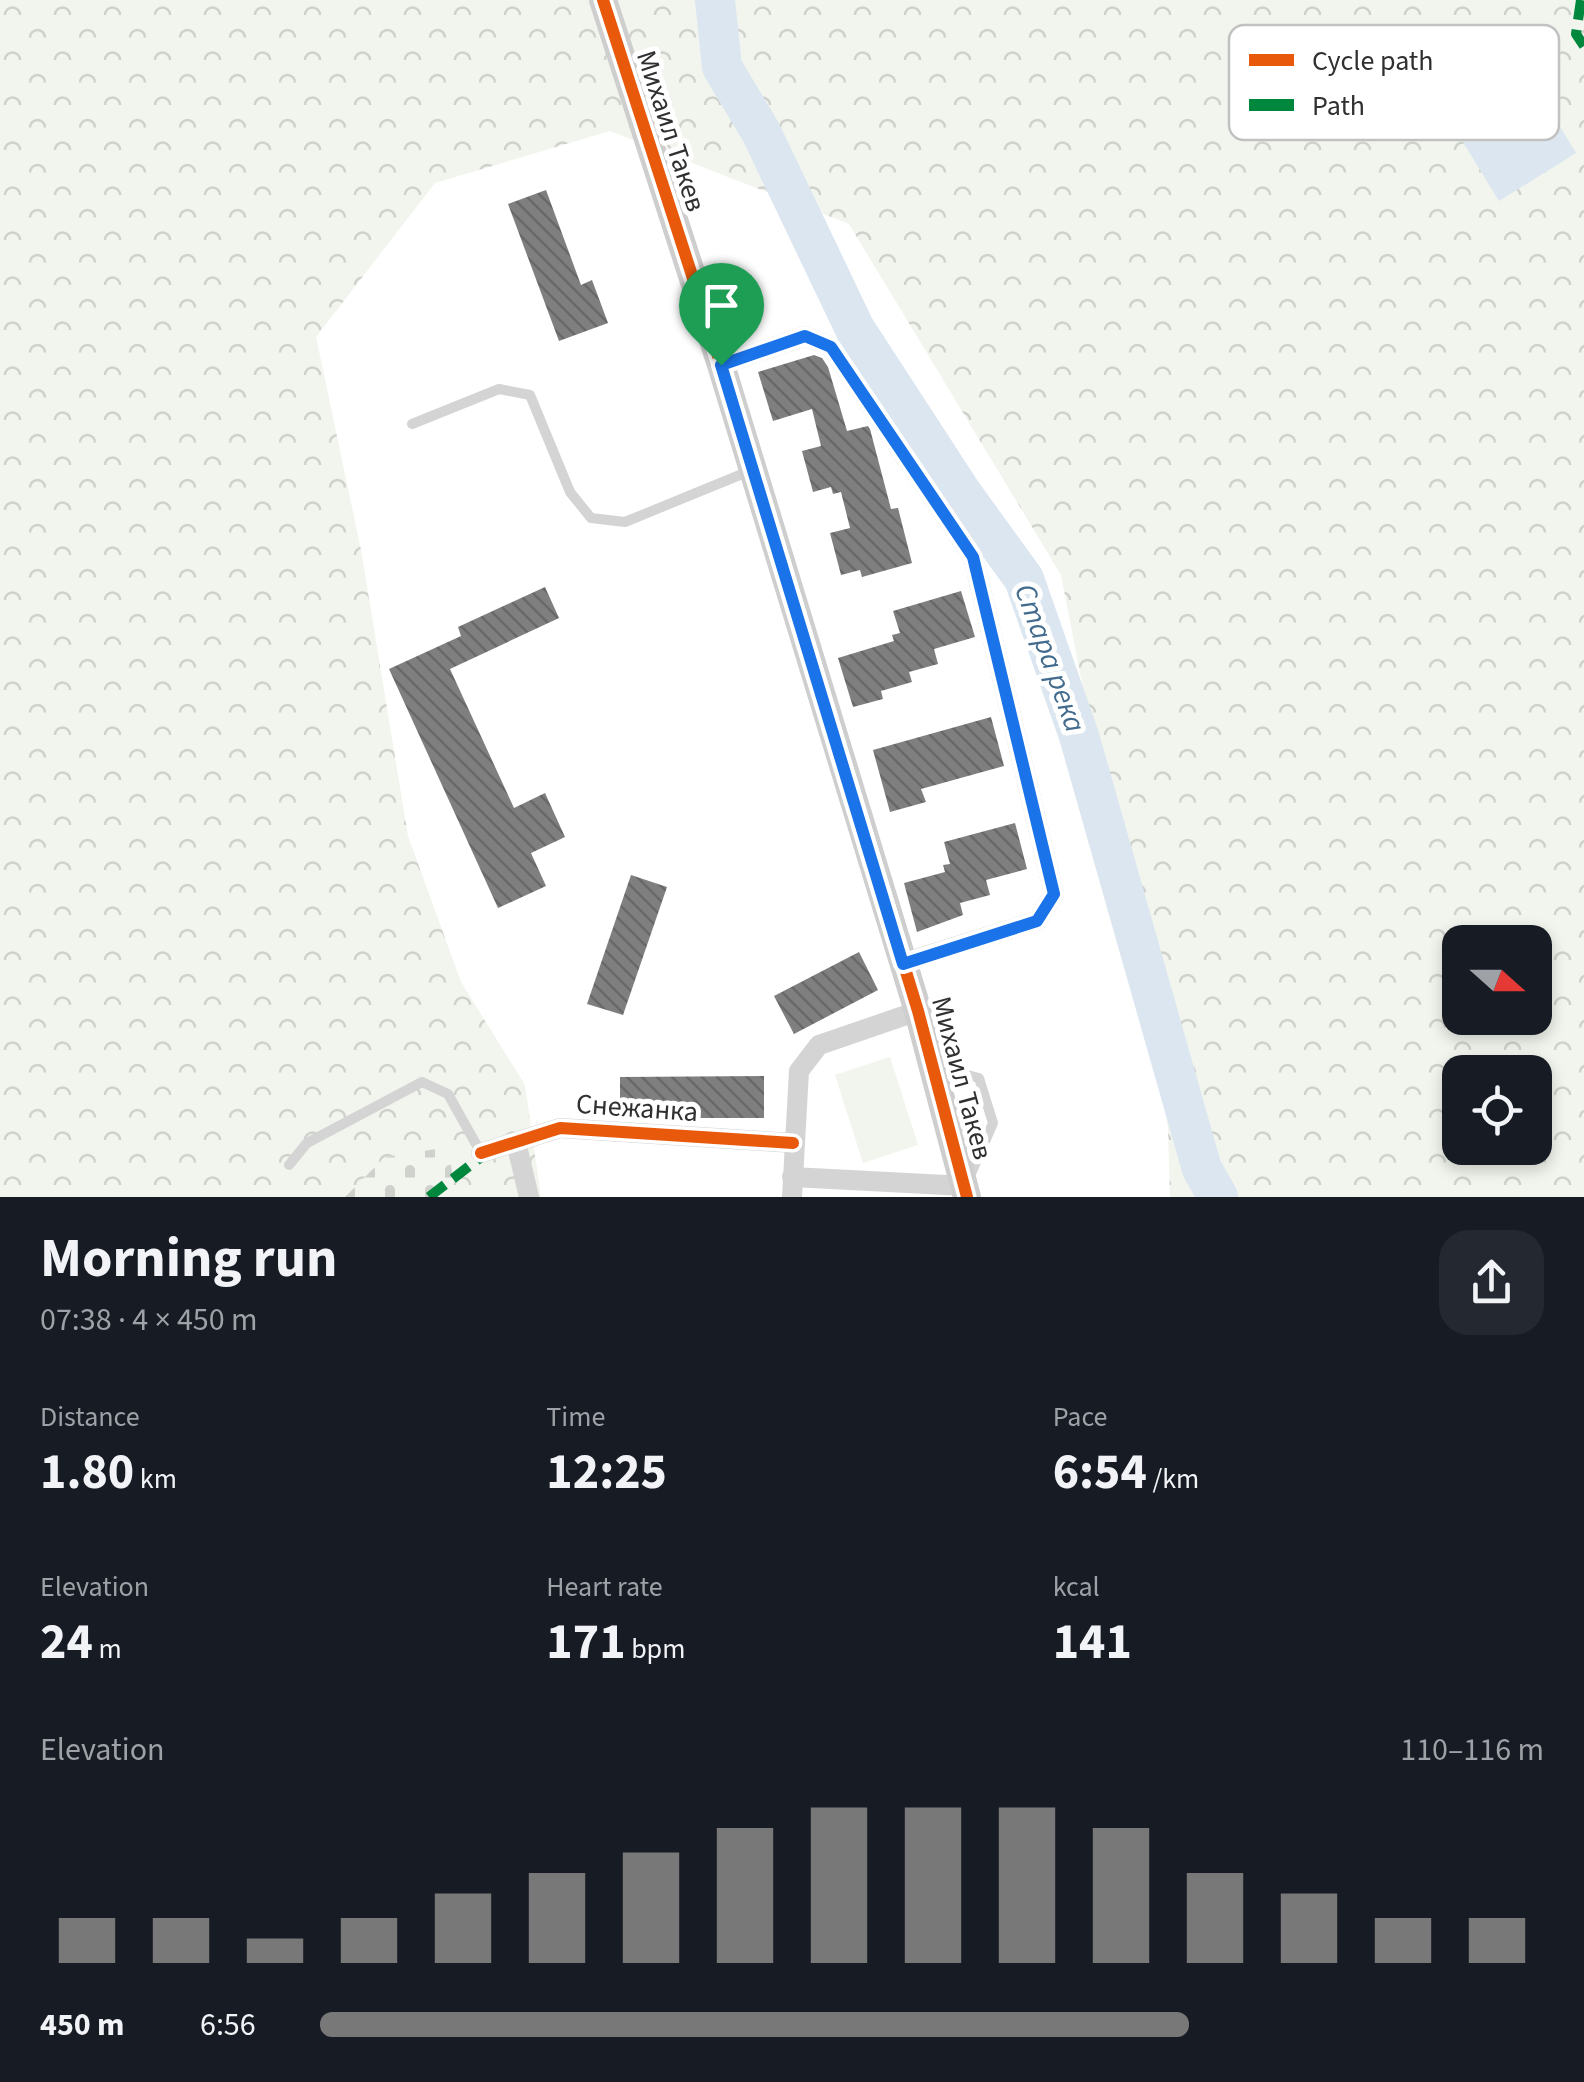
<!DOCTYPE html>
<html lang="en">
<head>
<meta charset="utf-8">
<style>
	:root { --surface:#171b24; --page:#242831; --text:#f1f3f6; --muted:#9ea1a6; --accent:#787878 }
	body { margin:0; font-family:"Source Sans 3",sans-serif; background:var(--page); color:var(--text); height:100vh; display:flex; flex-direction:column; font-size:38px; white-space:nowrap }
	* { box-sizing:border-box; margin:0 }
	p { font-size:32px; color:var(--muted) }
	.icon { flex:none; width:55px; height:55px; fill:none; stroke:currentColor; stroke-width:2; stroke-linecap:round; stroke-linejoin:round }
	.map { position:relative; height:1197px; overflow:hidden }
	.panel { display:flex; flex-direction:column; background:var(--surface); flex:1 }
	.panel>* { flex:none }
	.needle { width:65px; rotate:111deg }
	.controls { position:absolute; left:1442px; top:925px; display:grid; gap:20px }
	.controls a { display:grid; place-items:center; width:110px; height:110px; border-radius:20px; background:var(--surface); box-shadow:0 5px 15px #0003; font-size:50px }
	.pin { position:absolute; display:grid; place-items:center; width:85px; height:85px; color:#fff; margin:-102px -42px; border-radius:50% 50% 50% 0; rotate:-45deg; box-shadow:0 0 10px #0007 }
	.pin .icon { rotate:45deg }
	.round { display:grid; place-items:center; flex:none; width:105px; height:105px; border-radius:30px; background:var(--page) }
	.head { display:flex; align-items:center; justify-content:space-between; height:170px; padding:0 40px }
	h1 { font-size:55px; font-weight:700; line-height:75px }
	.figures { display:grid; grid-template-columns:repeat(3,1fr); gap:15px; height:170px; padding:10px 40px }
	.figures div { display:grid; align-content:center }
	.figures b { font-size:50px; font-weight:700 }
	.figures small { font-size:28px; font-weight:400 }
	.figures p { font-size:28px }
	.chart { height:280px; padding:20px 40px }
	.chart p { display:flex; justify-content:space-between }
	.chart svg { width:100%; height:180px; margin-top:10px; stroke:var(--accent); stroke-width:6 }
	ul { padding:0 40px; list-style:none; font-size:32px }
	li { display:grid; grid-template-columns:160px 120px 1fr; align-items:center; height:75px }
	li i { height:25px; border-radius:12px; background:var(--accent) }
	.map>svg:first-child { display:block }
	.forest { fill:url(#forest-crowns); fill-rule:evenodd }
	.cemetery { fill:url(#cemetery-stones) }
	.pitch { fill:#f1f5ed }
	.water { fill:#dbe6f0 }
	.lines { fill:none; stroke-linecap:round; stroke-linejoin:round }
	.river { stroke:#dbe6f0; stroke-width:40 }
	.building { fill:url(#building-back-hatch) }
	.service { stroke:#d4d4d4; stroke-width:10 }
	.minor { stroke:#d4d4d4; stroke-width:20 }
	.secondary { stroke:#cecece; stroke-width:28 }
	.quiet { stroke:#00873e; stroke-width:10; stroke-dasharray:20 10; stroke-linecap:butt }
	.cycleway-casing { stroke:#fff; stroke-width:19 }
	.cycleway { stroke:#e8590c; stroke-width:12 }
	.route-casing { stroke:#fff; stroke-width:20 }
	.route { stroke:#1a73e8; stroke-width:12 }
	.labels { text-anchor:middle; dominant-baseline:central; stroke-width:10; stroke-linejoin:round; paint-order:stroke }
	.street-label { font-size:28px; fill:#303030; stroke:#fff }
	.water-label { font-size:30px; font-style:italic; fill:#426b8d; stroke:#fff }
	.key { fill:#fff; stroke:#c1c1c1; stroke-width:2.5 }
	.key-label { font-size:28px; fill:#303030 }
</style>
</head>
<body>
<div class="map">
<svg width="1584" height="1197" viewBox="0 0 1584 1197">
	<defs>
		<pattern id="forest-crowns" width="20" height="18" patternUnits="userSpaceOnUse" patternTransform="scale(2.5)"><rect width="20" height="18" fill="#f1f5ed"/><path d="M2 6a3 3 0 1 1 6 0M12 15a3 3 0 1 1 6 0" fill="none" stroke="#cfd2cc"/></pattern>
		<pattern id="cemetery-stones" width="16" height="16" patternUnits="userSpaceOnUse" patternTransform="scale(2.5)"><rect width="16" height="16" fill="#f1f5ed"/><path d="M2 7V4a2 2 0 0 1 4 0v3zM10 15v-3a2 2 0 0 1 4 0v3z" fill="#cfd2cc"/></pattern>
		<pattern id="building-back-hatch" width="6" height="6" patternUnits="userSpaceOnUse" patternTransform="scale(2.5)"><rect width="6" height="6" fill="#7f7f7f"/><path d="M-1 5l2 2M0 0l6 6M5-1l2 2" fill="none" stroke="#686868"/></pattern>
	</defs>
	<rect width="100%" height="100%" fill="#fff"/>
	<path class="forest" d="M0 0H1584V1197H1170L1168 1127 1061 575 849 224 610 131 435 183 316 337 361 550 408 836 461 982 525 1085 541 1197H0ZM1460 942H1535V1018H1460ZM1460 1072H1535V1148H1460Z"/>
	<path class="cemetery" d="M449 1147 455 1197H345L385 1157Z"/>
	<path class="pitch" d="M890 1057 918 1145 863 1163 835 1075Z"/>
	<path class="water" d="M1506 38 1576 153 1499 201 1428 85Z"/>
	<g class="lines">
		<path class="river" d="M715 0 722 67 761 132 855 329 961 492 1024 579 1079 736 1202 1169 1218 1197"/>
	</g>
	<g class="building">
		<path d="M546 190 581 285 592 280 608 323 559 341 508 204Z"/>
		<path d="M814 355 822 358 828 367 847 431 868 426 870 429 891 509 898 508 912 563 862 577 860 570 841 575 830 533 850 528 841 492 833 494 831 487 813 492 802 451 821 446 812 409 773 421 758 372Z"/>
		<path d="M545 587 559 618 450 669 514 808 545 793 565 837 531 853 546 886 498 908 389 669 461 636 458 627Z"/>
		<path d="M961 591 975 637 934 649 938 664 909 672 912 682 881 691 883 699 853 707 838 658 894 641 892 635 900 633 893 611Z"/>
		<path d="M991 717 1004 766 921 789 926 802 890 812 873 750Z"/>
		<path d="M1015 823 1027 869 986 880 990 895 960 903 963 915 917 932 904 883 945 872 943 865 950 864 944 842Z"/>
		<path d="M631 875 667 887 623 1015 587 1004Z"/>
		<path d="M859 952 878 990 794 1034 774 996Z"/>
		<path d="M764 1076V1118H620V1077Z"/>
	</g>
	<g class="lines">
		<g class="service">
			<path d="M412 424 499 389 530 395 570 492 591 518 625 522 752 470"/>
			<path d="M937 1067 979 1078 993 1123 970 1176"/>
			<path d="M289 1165 307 1143 422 1082 448 1094 481 1153"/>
		</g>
		<g class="minor">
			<path d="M721 365 805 336 831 347 973 557 1054 894 1037 921 903 963"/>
			<path d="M516 1142 529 1197"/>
			<path d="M481 1153 560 1128 793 1143"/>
			<path d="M792 1177 965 1186"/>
			<path d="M792 1197 799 1071 819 1045 918 1011"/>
		</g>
		<path class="secondary" d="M603 0 721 365 918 1011 967 1197"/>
		<g class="quiet">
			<path d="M1581 0 1576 34 1584 46"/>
			<path d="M429 1197 489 1151"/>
		</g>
		<defs>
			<g id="cycleway">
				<path d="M603 0 721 365 918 1011 967 1197"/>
				<path d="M721 365 805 336 831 347 973 557 1054 894 1037 921 903 963"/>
				<path d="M481 1153 560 1128 793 1143"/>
			</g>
		</defs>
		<use href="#cycleway" class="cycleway-casing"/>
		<use href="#cycleway" class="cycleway"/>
	</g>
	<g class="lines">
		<defs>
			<path id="route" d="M805 336 831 347 973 557 1054 894 1037 921 903 964 721 365Z"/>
		</defs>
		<use href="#route" class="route-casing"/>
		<use href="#route" class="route"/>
	</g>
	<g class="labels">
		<g class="street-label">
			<text transform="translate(671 131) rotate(72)">Михаил Такев</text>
			<text transform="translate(962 1078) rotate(75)">Михаил Такев</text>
			<text transform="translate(637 1108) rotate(4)">Снежанка</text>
		</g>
		<g class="water-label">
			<text transform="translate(1050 658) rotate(70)">Стара река</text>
		</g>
	</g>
	<rect x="1229" y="25" width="330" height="115" rx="15" class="key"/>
	<rect x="1249" y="54" width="45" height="12" fill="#e8590c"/>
	<rect x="1249" y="99" width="45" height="12" fill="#00873e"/>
	<g class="key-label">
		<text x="1312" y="70">Cycle path</text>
		<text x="1312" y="115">Path</text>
	</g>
</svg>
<div class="controls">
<a><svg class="needle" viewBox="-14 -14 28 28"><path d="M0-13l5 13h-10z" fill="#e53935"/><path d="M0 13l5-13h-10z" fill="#9ea1a6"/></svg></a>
<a><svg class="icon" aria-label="locate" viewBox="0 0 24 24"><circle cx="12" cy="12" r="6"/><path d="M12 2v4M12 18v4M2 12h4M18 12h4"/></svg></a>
</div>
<div class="pin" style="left:721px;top:365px;background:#1e9e55"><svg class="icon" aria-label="arrive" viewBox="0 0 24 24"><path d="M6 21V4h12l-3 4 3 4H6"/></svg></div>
</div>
<section class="panel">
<div class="head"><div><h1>Morning run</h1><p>07:38 · 4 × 450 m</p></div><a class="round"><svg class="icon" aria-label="share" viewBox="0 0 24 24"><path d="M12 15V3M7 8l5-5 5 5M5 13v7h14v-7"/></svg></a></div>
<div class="figures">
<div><p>Distance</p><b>1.80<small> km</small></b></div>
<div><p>Time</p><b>12:25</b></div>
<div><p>Pace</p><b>6:54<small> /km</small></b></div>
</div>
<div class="figures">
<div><p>Elevation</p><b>24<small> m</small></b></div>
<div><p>Heart rate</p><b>171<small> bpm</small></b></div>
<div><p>kcal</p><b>141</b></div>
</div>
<div class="chart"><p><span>Elevation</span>110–116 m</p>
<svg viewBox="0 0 160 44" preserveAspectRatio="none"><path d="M5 44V33M15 44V33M25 44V38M35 44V33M45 44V27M55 44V22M65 44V17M75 44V11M85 44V6M95 44V6M105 44V6M115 44V11M125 44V22M135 44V27M145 44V33M155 44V33"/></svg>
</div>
<ul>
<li><b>450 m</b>6:56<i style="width:71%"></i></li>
</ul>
</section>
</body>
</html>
